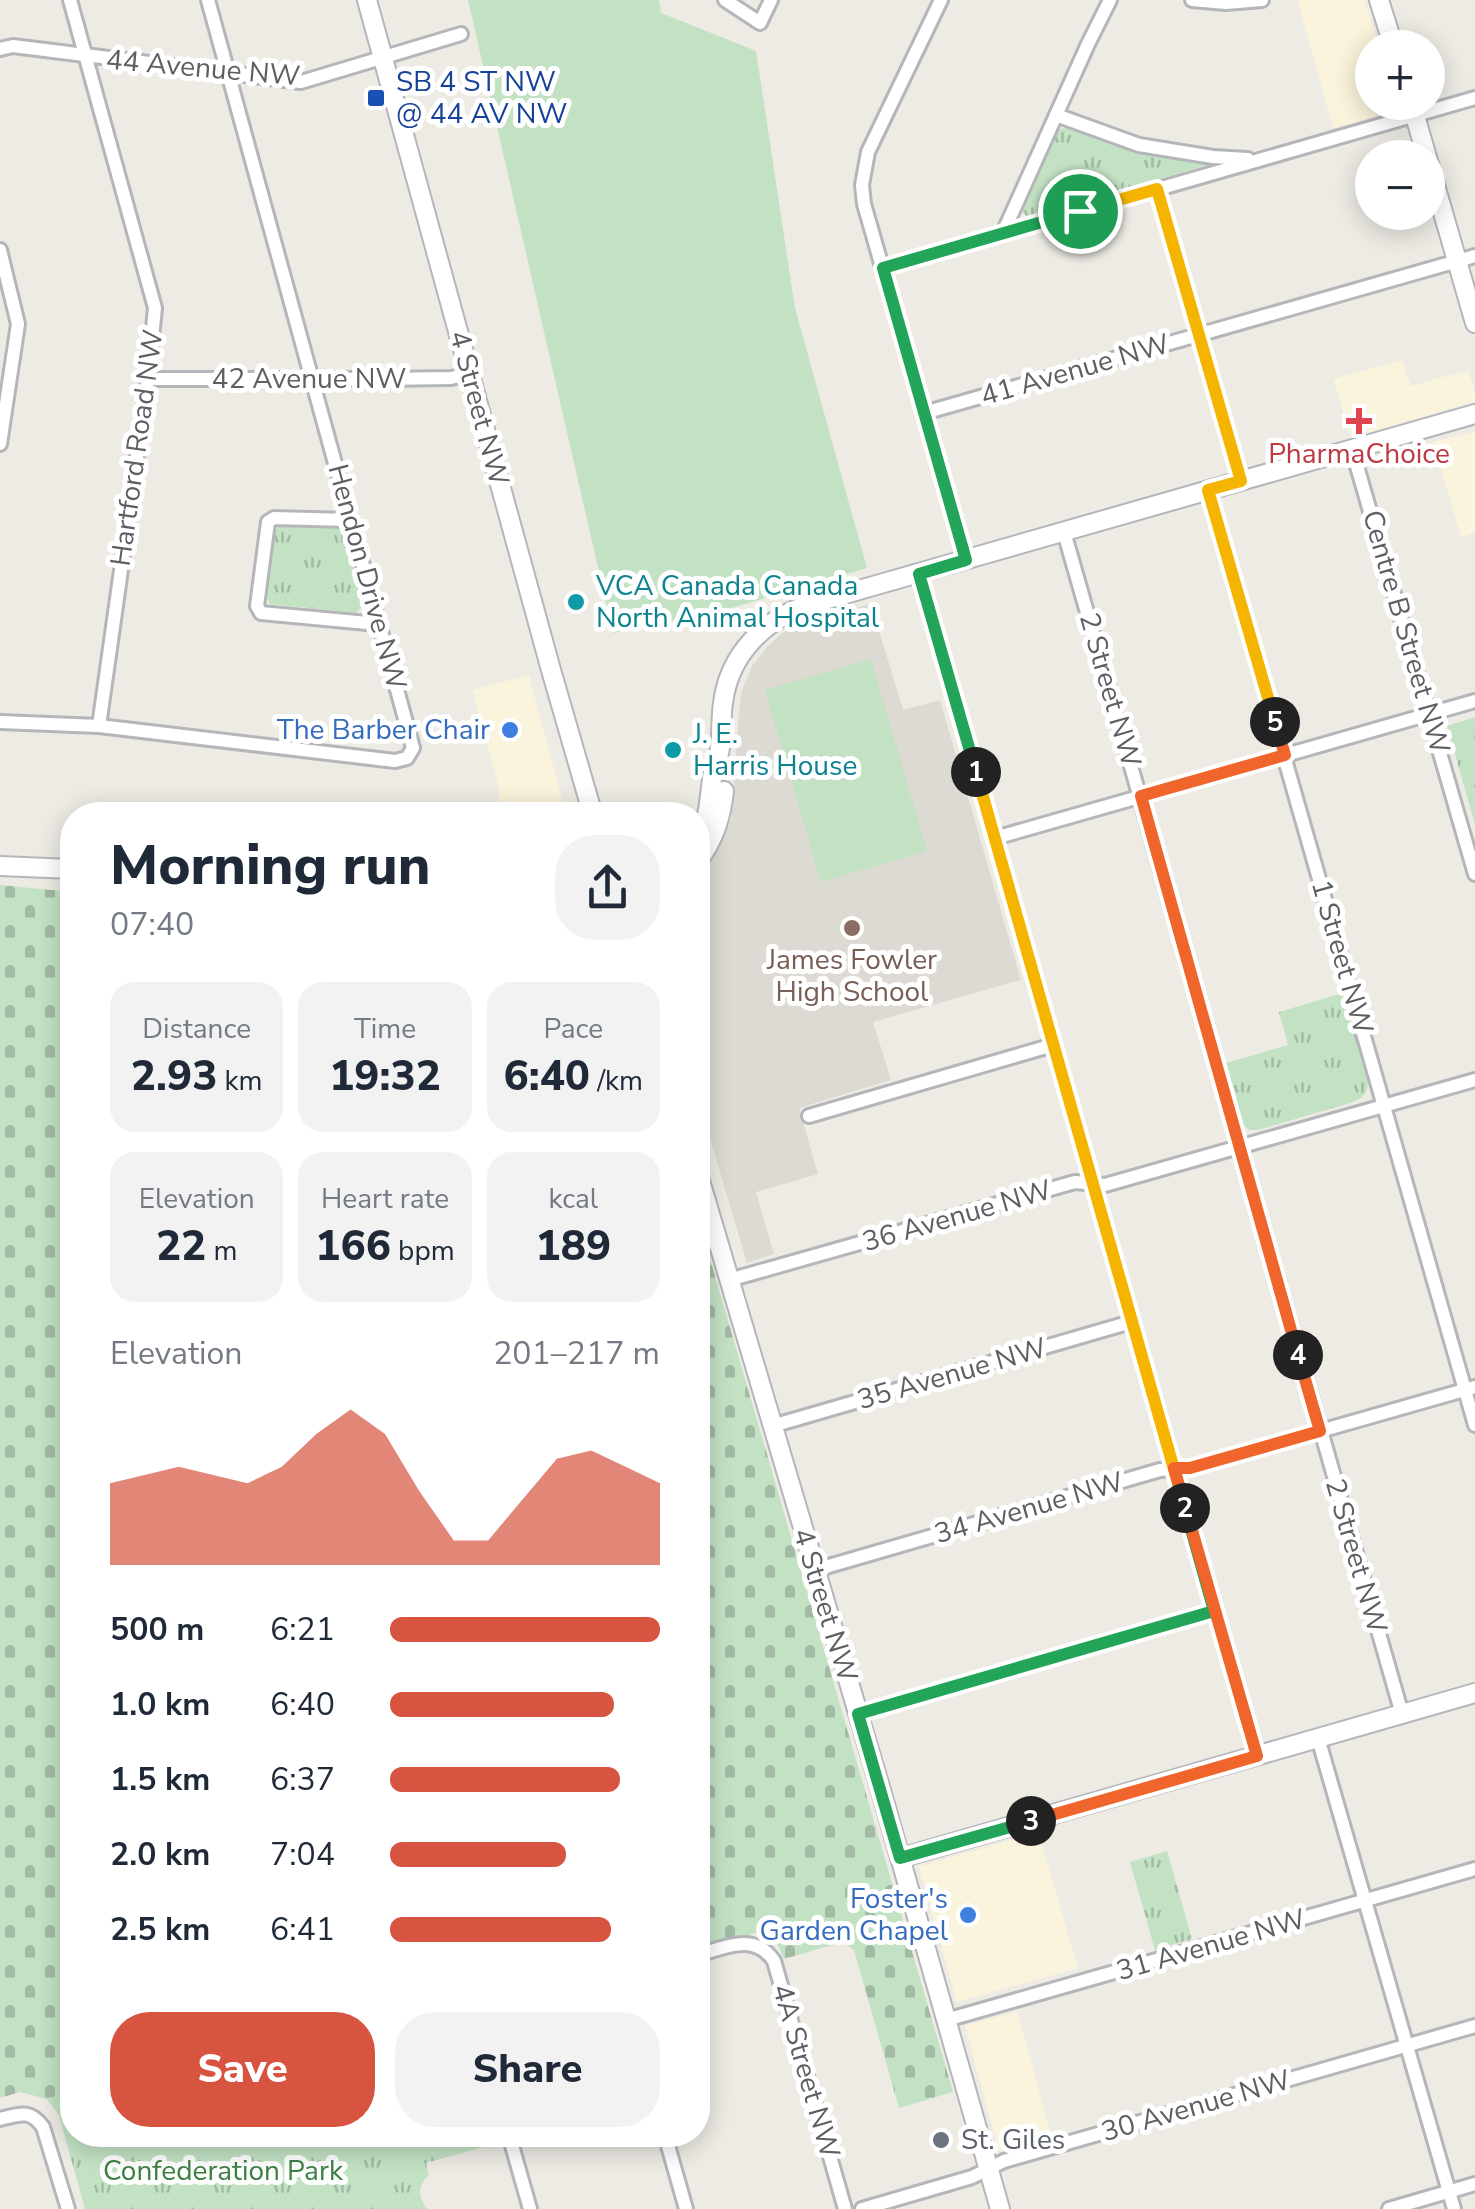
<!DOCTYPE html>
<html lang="en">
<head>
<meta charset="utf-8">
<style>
	:root { --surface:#fff; --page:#f2f2f3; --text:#1f2937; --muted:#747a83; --accent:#d65440 }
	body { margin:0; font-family:"Nunito Sans",sans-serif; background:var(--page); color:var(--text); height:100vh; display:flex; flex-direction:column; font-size:38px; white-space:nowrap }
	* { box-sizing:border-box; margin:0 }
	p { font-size:32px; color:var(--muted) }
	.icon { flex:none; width:55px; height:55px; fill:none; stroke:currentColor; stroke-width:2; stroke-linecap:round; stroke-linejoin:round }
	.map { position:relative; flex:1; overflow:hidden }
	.sheet { position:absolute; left:60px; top:802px; width:650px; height:1345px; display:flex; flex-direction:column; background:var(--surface); border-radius:40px; box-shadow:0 5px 25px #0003 }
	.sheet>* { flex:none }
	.fabs { position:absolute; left:1355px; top:30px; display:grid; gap:20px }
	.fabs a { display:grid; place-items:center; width:90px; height:90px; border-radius:50%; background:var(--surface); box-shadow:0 5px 25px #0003; font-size:50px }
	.pin { position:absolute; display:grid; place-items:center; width:85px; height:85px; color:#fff; margin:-42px; border:5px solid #fff; border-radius:50%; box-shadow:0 2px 10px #0007 }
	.km { position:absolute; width:50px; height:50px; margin:-25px; border-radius:50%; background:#222; color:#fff; font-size:28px; line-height:50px; text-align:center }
	.round { display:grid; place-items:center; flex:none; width:105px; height:105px; border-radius:40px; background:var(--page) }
	.headline { display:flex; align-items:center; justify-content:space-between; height:170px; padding:0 50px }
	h1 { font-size:55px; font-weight:800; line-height:75px }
	.metrics { display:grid; grid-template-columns:repeat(3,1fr); gap:15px; height:170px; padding:10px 50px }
	.metrics div { display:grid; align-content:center; border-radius:25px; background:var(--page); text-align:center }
	.metrics b { font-size:42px; font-weight:800 }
	.metrics small { font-size:28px; font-weight:400 }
	.metrics p { font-size:28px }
	.chart { height:280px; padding:20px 50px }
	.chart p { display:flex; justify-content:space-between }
	.chart svg { width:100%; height:180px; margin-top:10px; fill:var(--accent); opacity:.7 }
	.cta { display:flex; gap:20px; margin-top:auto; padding:20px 50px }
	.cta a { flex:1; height:115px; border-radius:40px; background:var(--accent); color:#fff; font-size:40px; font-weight:800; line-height:115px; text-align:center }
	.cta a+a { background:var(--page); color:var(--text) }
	ul { padding:0 50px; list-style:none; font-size:32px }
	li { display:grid; grid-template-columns:160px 120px 1fr; align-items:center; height:75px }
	li i { height:25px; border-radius:12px; background:var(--accent) }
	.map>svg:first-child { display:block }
	.commercial { fill:#faf4dc }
	.education { fill:#dcdad2 }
	.green { fill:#c3e2c4 }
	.cemetery { fill:url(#cemetery-stones) }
	.park { fill:url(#park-tufts) }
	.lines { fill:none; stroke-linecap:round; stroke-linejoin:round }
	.street-casing { stroke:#b4b6b9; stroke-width:18 }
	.secondary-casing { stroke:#b3b6ba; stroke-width:22 }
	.street { stroke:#fff; stroke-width:12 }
	.secondary { stroke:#fff; stroke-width:18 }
	.split-1-casing { stroke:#fff; stroke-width:20 }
	.split-2-casing { stroke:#fff; stroke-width:20 }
	.split-3-casing { stroke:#fff; stroke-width:20 }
	.split-4-casing { stroke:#fff; stroke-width:20 }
	.split-5-casing { stroke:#fff; stroke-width:20 }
	.split-6-casing { stroke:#fff; stroke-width:20 }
	.split-1 { stroke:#22a559; stroke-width:12 }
	.split-2 { stroke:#f5b400; stroke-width:12 }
	.split-3 { stroke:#22a559; stroke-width:12 }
	.split-4 { stroke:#f0652b; stroke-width:12 }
	.split-5 { stroke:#f0652b; stroke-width:12 }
	.split-6 { stroke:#f5b400; stroke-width:12 }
	.transit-dot { fill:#1a4fb4; stroke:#fff; stroke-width:4 }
	.health-dot { fill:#e0444e; stroke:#fff; stroke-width:4 }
	.culture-dot { fill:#0f9aa8; stroke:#fff; stroke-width:4 }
	.shop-dot { fill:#3f7fe0; stroke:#fff; stroke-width:4 }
	.education-dot { fill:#8d6e63; stroke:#fff; stroke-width:4 }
	.worship-dot { fill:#6b7280; stroke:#fff; stroke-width:4 }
	.labels { text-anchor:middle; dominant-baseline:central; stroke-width:10; stroke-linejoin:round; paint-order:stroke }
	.street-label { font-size:28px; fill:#5c5f63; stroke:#fff }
	.transit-label { font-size:28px; fill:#164399; stroke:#fff; text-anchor:start }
	.health-label { font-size:28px; fill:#be3a42; stroke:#fff }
	.culture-label { font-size:28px; fill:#0d838f; stroke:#fff; text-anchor:start }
	.shop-label { font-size:28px; fill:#366cbe; stroke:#fff; text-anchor:end }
	.education-label { font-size:28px; fill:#785e54; stroke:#fff }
	.worship-label { font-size:28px; fill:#5b616d; stroke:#fff; text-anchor:start }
	.park-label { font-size:28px; fill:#3e8044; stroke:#fff }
</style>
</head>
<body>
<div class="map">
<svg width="1475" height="2209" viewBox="0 0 1475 2209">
	<defs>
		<pattern id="cemetery-stones" width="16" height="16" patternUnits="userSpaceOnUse" patternTransform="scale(2.5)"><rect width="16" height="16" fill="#c3e2c4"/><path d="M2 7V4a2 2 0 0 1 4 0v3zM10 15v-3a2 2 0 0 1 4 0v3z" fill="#a2baa3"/></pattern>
		<pattern id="park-tufts" width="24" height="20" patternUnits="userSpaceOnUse" patternTransform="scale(2.5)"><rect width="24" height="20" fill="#c3e2c4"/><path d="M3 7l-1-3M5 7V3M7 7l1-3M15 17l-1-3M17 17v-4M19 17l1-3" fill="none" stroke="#a2baa3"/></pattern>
	</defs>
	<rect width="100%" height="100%" fill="#edebe4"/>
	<g class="commercial">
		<path d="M1302 0H1365L1379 47 1372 48V102L1396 103 1397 107 1394 111 1333 128 1298 1Z"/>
		<path d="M1402 360 1411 386 1468 370 1475 392V401L1351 438 1333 379Z"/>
		<path d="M1475 432V533L1461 537 1433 442Z"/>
		<path d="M529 675 558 785 566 815H497L499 789 472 690Z"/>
		<path d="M1038 1832 1078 1968 957 2002 919 1867Z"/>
		<path d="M1017 2011 1052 2137 999 2151 965 2026Z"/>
	</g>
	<path class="education" d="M871 604 903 710 940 700 1021 980 873 1022 891 1080 799 1108 818 1174 756 1192 774 1254 747 1263 698 1098V875L717 850 731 819 739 711 742 690 752 666 767 647 782 633 807 621Z"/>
	<g class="green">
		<path d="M468 0H659L661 13 756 51 795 308 867 568 728 609 613 633Z"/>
		<path d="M871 659 927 851 821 882 765 690Z"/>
	</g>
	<g class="cemetery">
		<path d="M0 885 72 892V2091L47 2099 20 2092 0 2098Z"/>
		<path d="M698 1218 953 2092 899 2108 854 1950 842 1942 784 1959 774 1937 755 1933 698 1949Z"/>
	</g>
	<g class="park">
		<path d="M1067 128C1117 147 1158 157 1211 164L1031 217 1025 215 1021 210V204L1055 133 1059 129Z"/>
		<path d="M335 525 348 533 363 590V606L356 613 270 604 265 595 275 530 279 526Z"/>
		<path d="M1475 717V825L1447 726Z"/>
		<path d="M1343 993 1368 1080C1368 1095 1363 1098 1350 1103L1258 1130H1249L1242 1123 1226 1063 1288 1045 1279 1012Z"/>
		<path d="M1167 1851 1192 1939 1155 1950 1130 1862Z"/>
		<path d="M72 2091V2135H496L498 2143 426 2163 429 2175C417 2186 418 2197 427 2209H85L59 2115 47 2099Z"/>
	</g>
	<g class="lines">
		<defs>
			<g id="street">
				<path d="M70 0 155 308 148 379 99 726"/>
				<path d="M725 0 760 23 771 0"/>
				<path d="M941 0 868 152 862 185 864 204 966 560"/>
				<path d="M1192 0 1226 3 1262 0"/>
				<path d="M0 49 13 46 301 82 461 34"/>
				<path d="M1056 115 1139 145 1213 157 1248 159"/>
				<path d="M1157 189 1241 481"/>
				<path d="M1003 233 1088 44 1110 0"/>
				<path d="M0 250 18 324 0 444"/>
				<path d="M883 268 1475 98"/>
				<path d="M148 379H382L451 378 469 374"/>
				<path d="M924 413 1475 256"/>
				<path d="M1352 449 1475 874"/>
				<path d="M1208 490 1475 1425"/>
				<path d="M349 520 274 518 268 522 257 606 261 613 378 624"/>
				<path d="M1064 532 1402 1714"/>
				<path d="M919 574 1257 1756"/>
				<path d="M0 722 99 726 395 761 407 758 413 748 208 0"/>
				<path d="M995 838 1475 701"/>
				<path d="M809 1116 1053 1045"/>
				<path d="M729 1280 1075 1182 1105 1185 1475 1080"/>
				<path d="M772 1426 1131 1322"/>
				<path d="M815 1570 1160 1470 1190 1468 1475 1387"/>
				<path d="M858 1714 1214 1611"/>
				<path d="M1318 1738 1454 2209"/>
				<path d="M698 1955C725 1947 755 1932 774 1961L845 2209"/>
				<path d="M946 2020 1475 1869"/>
				<path d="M0 2119C20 2114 30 2109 43 2127L68 2209"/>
				<path d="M509 2135 530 2209"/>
				<path d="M665 2135 686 2209"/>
				<path d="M862 2209 972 2177 1004 2161 1475 2026"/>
				<path d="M1389 2209 1475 2184"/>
			</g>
			<g id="secondary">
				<path d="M367 0 551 670 593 815"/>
				<path d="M1379 0 1394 48"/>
				<path d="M1411 102 1475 323"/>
				<path d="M698 840C710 817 709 797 713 772 714 767 717 763 718 758 723 741 720 721 723 703 729 654 765 619 810 604L1475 414"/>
				<path d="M698 861C714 839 721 818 724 791"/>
				<path d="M0 866 72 869"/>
				<path d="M698 1174 880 1787 1000 2209"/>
				<path d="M900 1858 1475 1693"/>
			</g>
		</defs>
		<use href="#street" class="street-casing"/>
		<use href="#secondary" class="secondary-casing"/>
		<use href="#street" class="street"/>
		<use href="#secondary" class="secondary"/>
	</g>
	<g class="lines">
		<defs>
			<path id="split-1" d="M976 772 919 574 966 560 883 268 1080 211"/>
			<path id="split-2" d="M976 772 1185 1508"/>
			<path id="split-3" d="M1031 1821 900 1858 858 1714 1214 1611 1185 1508"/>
			<path id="split-4" d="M1031 1821 1257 1756 1174 1468H1190L1320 1431 1298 1355"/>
			<path id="split-5" d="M1275 722 1285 755 1141 796 1298 1355"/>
			<path id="split-6" d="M1080 211 1157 189 1241 481 1208 490 1275 722"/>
		</defs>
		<use href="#split-1" class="split-1-casing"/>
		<use href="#split-2" class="split-2-casing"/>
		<use href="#split-3" class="split-3-casing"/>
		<use href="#split-4" class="split-4-casing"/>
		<use href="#split-5" class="split-5-casing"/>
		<use href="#split-6" class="split-6-casing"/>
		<use href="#split-1" class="split-1"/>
		<use href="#split-2" class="split-2"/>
		<use href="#split-3" class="split-3"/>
		<use href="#split-4" class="split-4"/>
		<use href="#split-5" class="split-5"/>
		<use href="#split-6" class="split-6"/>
	</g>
	<rect class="transit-dot" x="366" y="88" width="20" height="20" rx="5"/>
	<path class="health-dot" d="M1354 406h10v10h10v10h-10v10h-10v-10h-10v-10h10z"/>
	<g class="culture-dot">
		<circle cx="576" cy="602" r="10"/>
		<circle cx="673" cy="750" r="10"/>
	</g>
	<g class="shop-dot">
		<circle cx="510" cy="730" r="10"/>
		<circle cx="968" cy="1915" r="10"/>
	</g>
	<circle class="education-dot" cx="852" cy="928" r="10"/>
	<circle class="worship-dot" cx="941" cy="2140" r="10"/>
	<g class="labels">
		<g class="street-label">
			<text transform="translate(203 68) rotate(5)">44 Avenue NW</text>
			<text transform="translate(1075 370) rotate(-16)">41 Avenue NW</text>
			<text x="309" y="379">42 Avenue NW</text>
			<text transform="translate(479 408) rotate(75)">4 Street NW</text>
			<text transform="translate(137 448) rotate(-82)">Hartford Road NW</text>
			<text transform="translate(367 577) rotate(75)">Hendon Drive NW</text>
			<text transform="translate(1406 632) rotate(74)">Centre B Street NW</text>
			<text transform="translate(1110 690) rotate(74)">2 Street NW</text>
			<text transform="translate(1342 957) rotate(74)">1 Street NW</text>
			<text transform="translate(957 1216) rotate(-16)">36 Avenue NW</text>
			<text transform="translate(952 1374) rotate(-16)">35 Avenue NW</text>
			<text transform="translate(1029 1508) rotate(-16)">34 Avenue NW</text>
			<text transform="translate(1356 1556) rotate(74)">2 Street NW</text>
			<text transform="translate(825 1605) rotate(73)">4 Street NW</text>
			<text transform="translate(1211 1945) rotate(-16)">31 Avenue NW</text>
			<text transform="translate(806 2071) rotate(74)">4A Street NW</text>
			<text transform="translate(1196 2106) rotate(-16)">30 Avenue NW</text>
		</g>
		<g class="transit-label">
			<text x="396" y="82">SB 4 ST NW<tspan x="396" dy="32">@ 44 AV NW</tspan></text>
		</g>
		<g class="health-label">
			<text x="1359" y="454">PharmaChoice</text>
		</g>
		<g class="culture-label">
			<text x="596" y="586">VCA Canada Canada<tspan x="596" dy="32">North Animal Hospital</tspan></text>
			<text x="693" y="734">J. E.<tspan x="693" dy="32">Harris House</tspan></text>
		</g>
		<g class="shop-label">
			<text x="490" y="730">The Barber Chair</text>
			<text x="948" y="1899">Foster's<tspan x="948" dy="32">Garden Chapel</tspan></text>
		</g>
		<g class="education-label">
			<text x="852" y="960">James Fowler<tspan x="852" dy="32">High School</tspan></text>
		</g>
		<g class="worship-label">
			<text x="961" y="2140">St. Giles</text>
		</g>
		<g class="park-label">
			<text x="223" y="2171">Confederation Park</text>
		</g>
	</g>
</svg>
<div class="fabs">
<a>+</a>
<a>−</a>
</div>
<div class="pin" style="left:1080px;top:211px;background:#1e9e55"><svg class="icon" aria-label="arrive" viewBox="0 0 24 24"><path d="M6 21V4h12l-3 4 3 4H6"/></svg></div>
<b class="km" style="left:976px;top:772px">1</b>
<b class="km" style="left:1185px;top:1508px">2</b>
<b class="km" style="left:1031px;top:1821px">3</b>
<b class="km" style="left:1298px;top:1355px">4</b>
<b class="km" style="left:1275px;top:722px">5</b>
<section class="sheet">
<div class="headline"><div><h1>Morning run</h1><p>07:40</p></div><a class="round"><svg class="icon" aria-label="share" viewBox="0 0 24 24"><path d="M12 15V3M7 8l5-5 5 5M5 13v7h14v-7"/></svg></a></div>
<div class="metrics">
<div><p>Distance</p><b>2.93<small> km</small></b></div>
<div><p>Time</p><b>19:32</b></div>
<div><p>Pace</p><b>6:40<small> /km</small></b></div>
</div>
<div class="metrics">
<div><p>Elevation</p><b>22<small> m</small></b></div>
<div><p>Heart rate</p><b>166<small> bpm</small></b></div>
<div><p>kcal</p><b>189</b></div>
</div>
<div class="chart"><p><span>Elevation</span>201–217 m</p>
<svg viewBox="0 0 160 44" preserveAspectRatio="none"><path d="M0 44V24L10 22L20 20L30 22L40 24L50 20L60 12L70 6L80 12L90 26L100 38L110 38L120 28L130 18L140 16L150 20L160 24V44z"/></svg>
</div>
<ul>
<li><b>500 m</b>6:21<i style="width:100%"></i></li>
<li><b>1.0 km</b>6:40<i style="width:83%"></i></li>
<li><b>1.5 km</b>6:37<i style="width:85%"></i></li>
<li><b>2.0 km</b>7:04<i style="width:65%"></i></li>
<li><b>2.5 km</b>6:41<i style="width:82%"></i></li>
</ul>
<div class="cta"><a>Save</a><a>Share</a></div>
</section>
</div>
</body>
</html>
